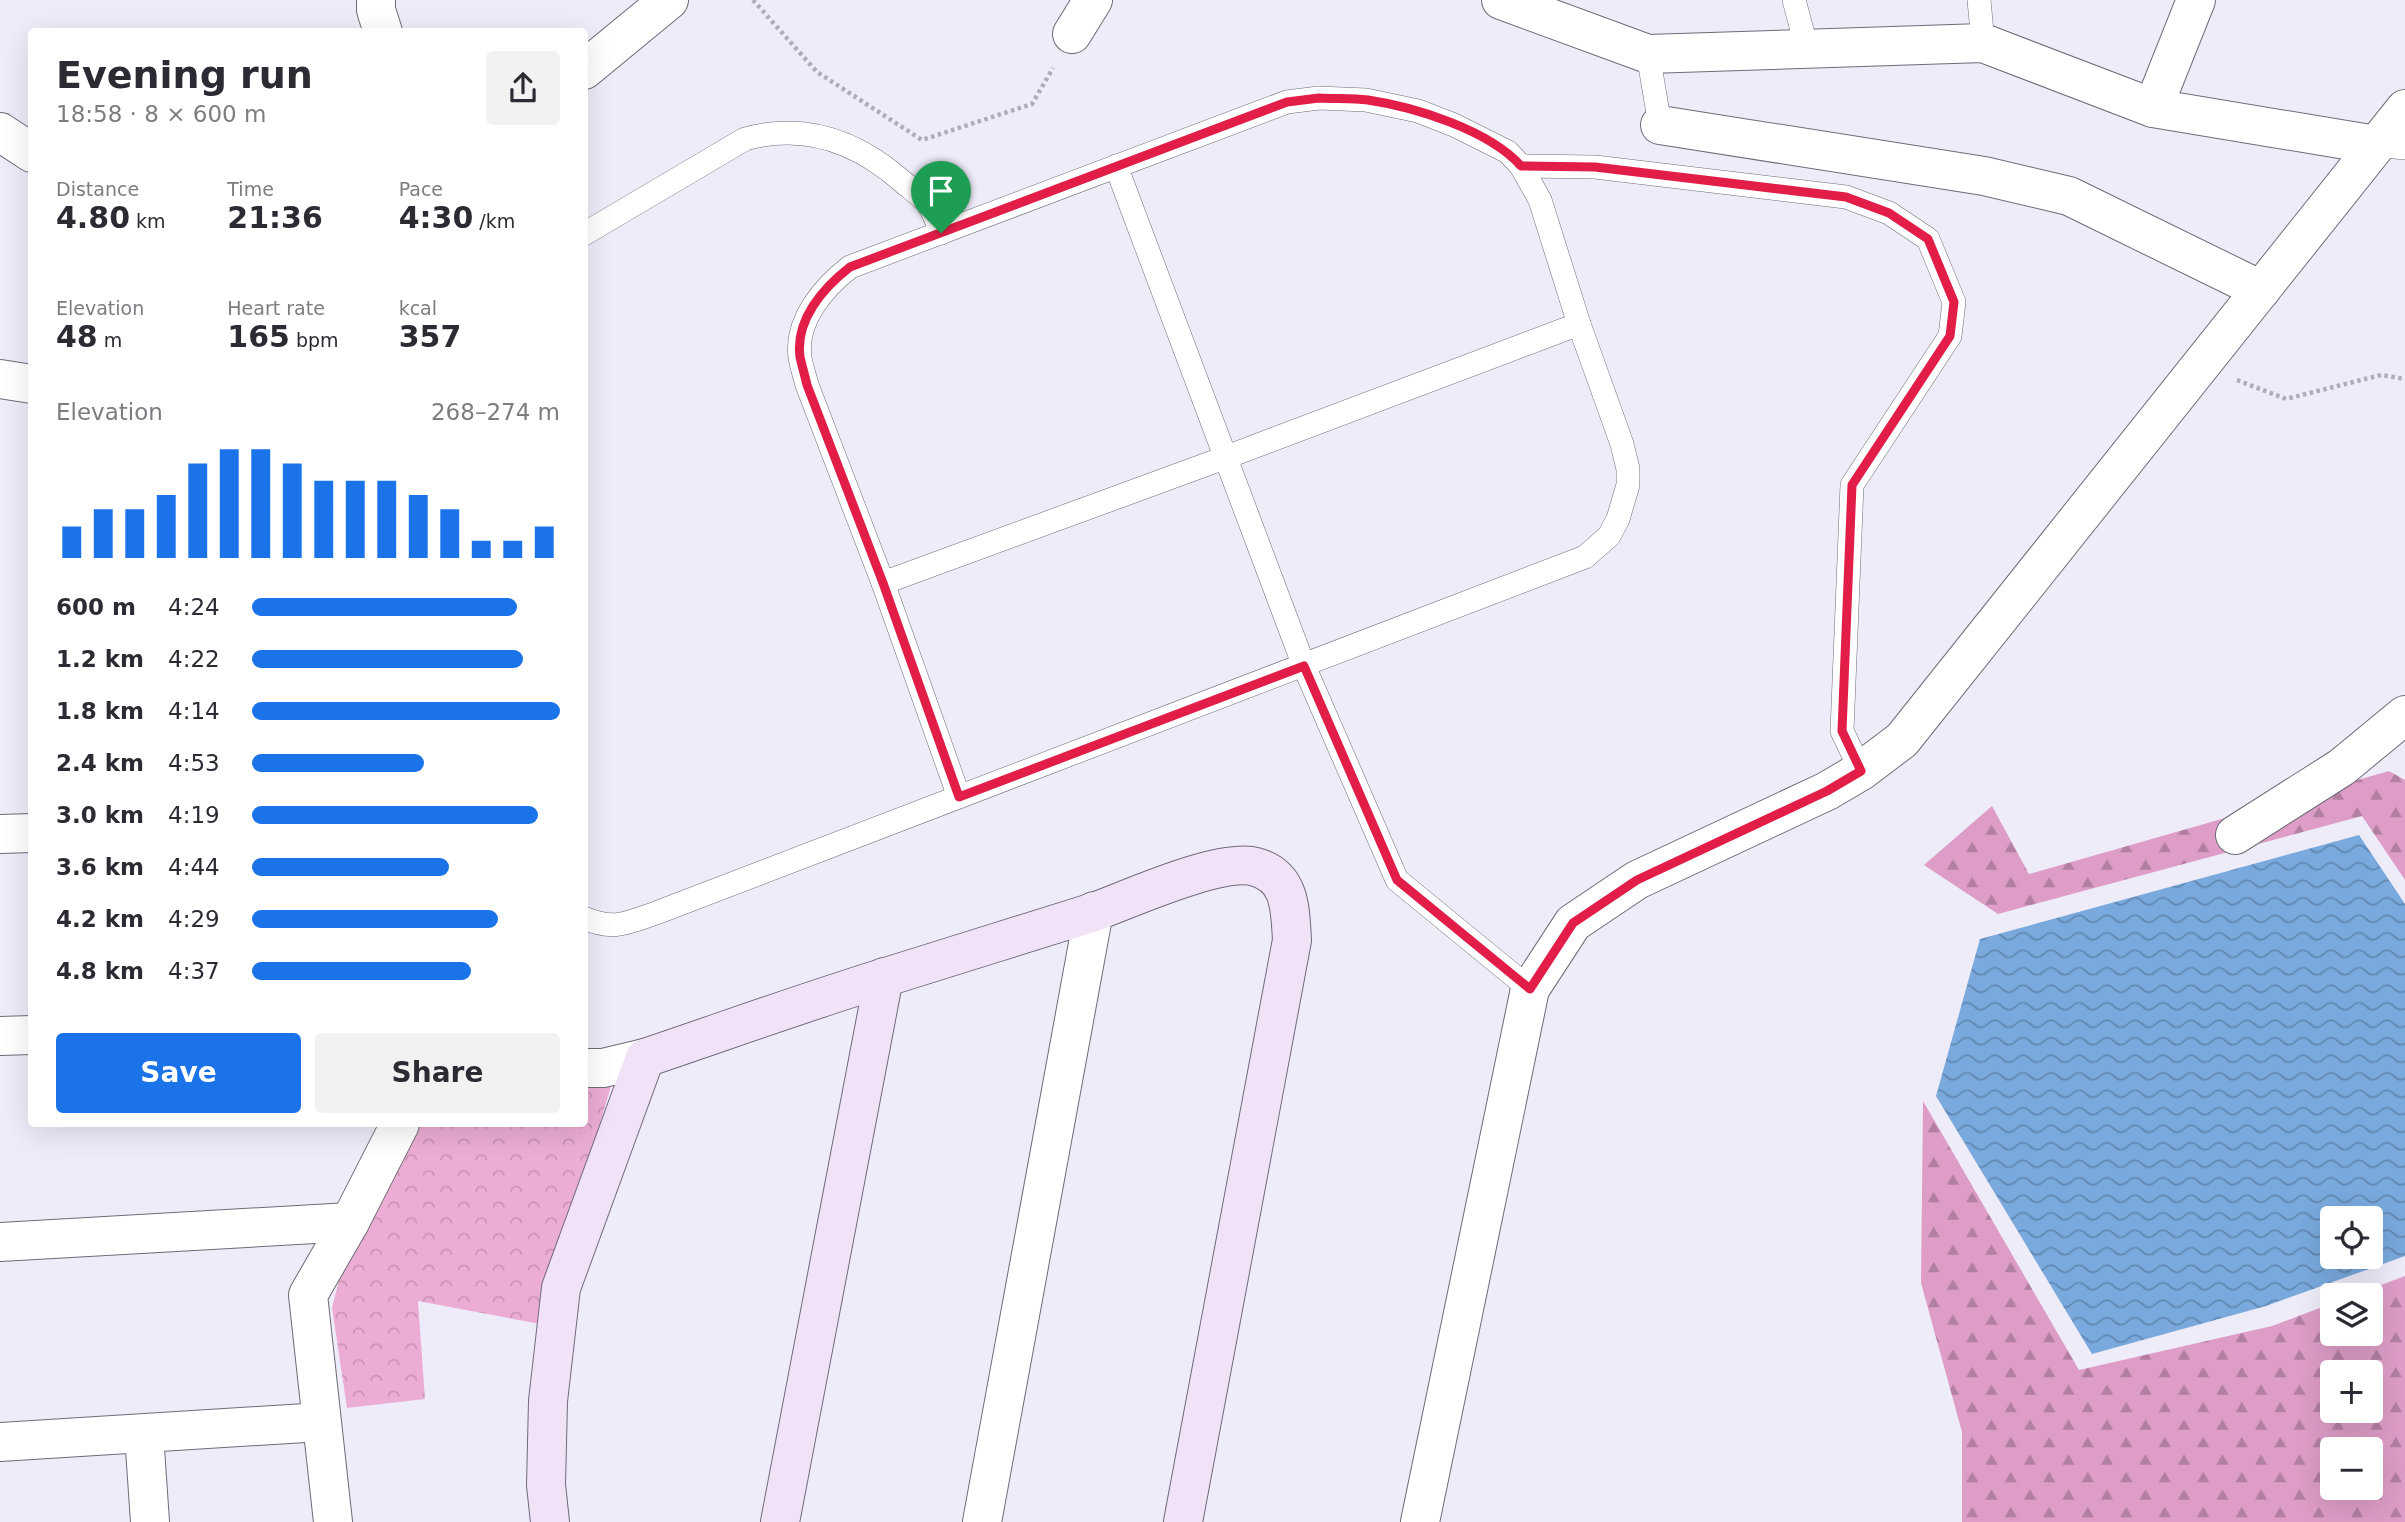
<!DOCTYPE html>
<html lang="en">
<head>
<meta charset="utf-8">
<style>
	:root { --surface:#fff; --page:#f2f2f3; --text:#2b2b33; --muted:#7c7c81; --accent:#1a73e8 }
	body { margin:0; font-family:"DejaVu Sans",sans-serif; background:var(--page); color:var(--text); height:100vh; display:flex; flex-direction:column; font-size:26px; white-space:nowrap }
	* { box-sizing:border-box; margin:0 }
	p { font-size:23px; color:var(--muted) }
	.icon { flex:none; width:38px; height:38px; fill:none; stroke:currentColor; stroke-width:2; stroke-linecap:round; stroke-linejoin:round }
	.map { position:relative; flex:1; overflow:hidden }
	.drawer { position:absolute; left:28px; top:28px; width:560px; height:1099px; display:flex; flex-direction:column; background:var(--surface); border-radius:7px; box-shadow:0 7px 28px #0002 }
	.drawer>* { flex:none }
	.fabs { position:absolute; left:2320px; top:1206px; display:grid; gap:14px }
	.fabs a { display:grid; place-items:center; width:63px; height:63px; border-radius:7px; background:var(--surface); box-shadow:0 7px 28px #0002; font-size:35px }
	.pin { position:absolute; display:grid; place-items:center; width:60px; height:60px; color:#fff; margin:-72px -30px; border-radius:50% 50% 50% 0; rotate:-45deg; box-shadow:0 0 7px #0007 }
	.pin .icon { rotate:45deg }
	.round { display:grid; place-items:center; flex:none; width:74px; height:74px; border-radius:7px; background:var(--page) }
	.head { display:flex; align-items:center; justify-content:space-between; height:119px; padding:0 28px }
	h1 { font-size:38px; font-weight:800; line-height:52px }
	.figures { display:grid; grid-template-columns:repeat(3,1fr); gap:10px; height:119px; padding:7px 28px }
	.figures div { display:grid; align-content:center }
	.figures b { font-size:30px; font-weight:800 }
	.figures small { font-size:19px; font-weight:400 }
	.figures p { font-size:19px }
	.chart { height:196px; padding:14px 28px }
	.chart p { display:flex; justify-content:space-between }
	.chart svg { width:100%; height:126px; margin-top:7px; stroke:var(--accent); stroke-width:6 }
	.action { display:flex; gap:14px; margin-top:auto; padding:14px 28px }
	.action a { flex:1; height:80px; border-radius:7px; background:var(--accent); color:#fff; font-size:28px; font-weight:800; line-height:80px; text-align:center }
	.action a+a { background:var(--page); color:var(--text) }
	ul { padding:0 28px; list-style:none; font-size:23px }
	li { display:grid; grid-template-columns:112px 84px 1fr; align-items:center; height:52px }
	li i { height:18px; border-radius:9px; background:var(--accent) }
	.map>svg:first-child { display:block }
	.forest { fill:url(#forest-firs); fill-rule:evenodd }
	.park { fill:url(#park-crowns) }
	.water { fill:url(#water-waves); fill-rule:evenodd }
	.lines { fill:none; stroke-linecap:round; stroke-linejoin:round }
	.lane-casing { stroke:#6e6b77; stroke-width:24 }
	.street-casing { stroke:#6e6b77; stroke-width:40 }
	.secondary-casing { stroke:#6e6b77; stroke-width:40 }
	.path { stroke:#aeacb7; stroke-width:4.5; stroke-dasharray:3.5 3.5; stroke-linecap:butt }
	.lane { stroke:#fff; stroke-width:23 }
	.street { stroke:#fff; stroke-width:38 }
	.secondary { stroke:#f2e2f7; stroke-width:38 }
	.route-casing { stroke:#fff; stroke-width:14 }
	.route { stroke:#e11d48; stroke-width:9 }
</style>
</head>
<body>
<div class="map">
<svg width="2405" height="1522" viewBox="0 0 2405 1522">
	<defs>
		<pattern id="forest-firs" width="22" height="20" patternUnits="userSpaceOnUse" patternTransform="scale(1.75)"><rect width="22" height="20" fill="#dd9dc6"/><path d="M5 1l3.5 6h-7zM16 11l3.5 6h-7z" fill="#b37fa1"/></pattern>
		<pattern id="park-crowns" width="20" height="18" patternUnits="userSpaceOnUse" patternTransform="scale(1.75)"><rect width="20" height="18" fill="#ecadd4"/><path d="M2 6a3 3 0 1 1 6 0M12 15a3 3 0 1 1 6 0" fill="none" stroke="#ca94b6"/></pattern>
		<pattern id="water-waves" width="16" height="10" patternUnits="userSpaceOnUse" patternTransform="scale(1.75)"><rect width="16" height="10" fill="#79a9dd"/><path d="M0 5q4-4 8 0t8 0" fill="none" stroke="#6389b3"/></pattern>
	</defs>
	<rect width="100%" height="100%" fill="#efecfa"/>
	<g class="forest">
		<path d="M2389 771 2405 780V880L2362 816 1998 914 1924 865 1992 806 2029 874Z"/>
		<path d="M1923 1101 2079 1370 2272 1326 2333 1303V1334H2371V1295H2354L2405 1276V1522H1962V1432L1921 1283ZM2333 1372H2371V1410H2333ZM2333 1449H2371V1488H2333Z"/>
	</g>
	<path class="park" d="M612 1083 540 1324 418 1301 425 1399 347 1408 332 1308 340 1276 416 1124H584L585 1085Z"/>
	<path class="water" d="M2359 835 2405 904V1256L2266 1306 2092 1354 1936 1096 1980 939ZM2333 1218H2371V1256H2333Z"/>
	<g class="lines">
		<defs>
			<g id="lane">
				<path d="M1794 0 1807 49"/>
				<path d="M1979 0 1983 43"/>
				<path d="M1648 54 1660 125"/>
				<path d="M2376 145 2405 148"/>
				<path d="M1116 166 1304 666 1397 880 1530 989"/>
				<path d="M1521 166 1595 167 1846 197 1889 213 1928 239 1954 302 1950 336 1852 485 1842 731 1861 771"/>
				<path d="M584 234 745 139C806 122 858 142 903 182 911 189 921 195 927 203 934 211 937 223 941 233"/>
				<path d="M883 583 1224 458 1579 324"/>
				<path d="M584 918C614 931 627 923 656 913L1585 557 1609 536 1618 519 1628 485V469L1622 444 1579 324 1540 200 1521 166 1508 152 1454 125 1418 111 1366 100 1319 98 1287 102 850 267C823 288 795 321 800 357 801 366 805 376 807 385L883 583 959 797"/>
			</g>
			<g id="street">
				<path d="M376 0V10L383 32"/>
				<path d="M1501 0 1648 54 1983 43 2153 108 2376 145"/>
				<path d="M1072 34 1093 0"/>
				<path d="M584 70 669 0"/>
				<path d="M2153 108 2196 0"/>
				<path d="M1660 125 1984 176 2069 196 2261 290"/>
				<path d="M0 132 32 153"/>
				<path d="M0 379 32 384"/>
				<path d="M0 834 32 833"/>
				<path d="M2235 835 2342 767 2405 715"/>
				<path d="M0 1036 32 1035"/>
				<path d="M584 1068H603L645 1058"/>
				<path d="M0 1242 350 1222"/>
				<path d="M144 1434 150 1522"/>
				<path d="M0 1442 321 1422"/>
				<path d="M333 1522 308 1295 350 1222 400 1124"/>
				<path d="M982 1522 1094 911"/>
				<path d="M1420 1522 1530 989 1573 923 1637 880 1827 791 1861 771 1902 740 2405 109"/>
			</g>
			<g id="secondary">
				<path d="M550 1522 546 1485 548 1401 561 1288 645 1058C725 1031 805 1002 886 977 955 955 1025 934 1094 912 1130 899 1221 857 1256 867 1291 877 1290 909 1292 940L1183 1522"/>
				<path d="M780 1522 884 977"/>
			</g>
		</defs>
		<use href="#lane" class="lane-casing"/>
		<use href="#street" class="street-casing"/>
		<use href="#secondary" class="secondary-casing"/>
		<g class="path">
			<path d="M753 0 817 72 922 140 1032 104 1053 68"/>
			<path d="M2237 380 2286 399 2381 375 2405 379"/>
		</g>
		<use href="#lane" class="lane"/>
		<use href="#street" class="street"/>
		<use href="#secondary" class="secondary"/>
	</g>
	<g class="lines">
		<defs>
			<path id="route" d="M1319 98C1335 99 1352 98 1368 100 1415 107 1489 130 1521 166L1595 167 1846 197 1889 213 1928 239 1954 302 1950 336 1852 485 1842 731 1861 771 1827 791 1637 880 1573 923 1530 989 1397 880 1304 666 959 797 883 583 807 385C805 376 802 366 800 357 795 320 823 288 850 267L1287 102Z"/>
		</defs>
		<use href="#route" class="route-casing"/>
		<use href="#route" class="route"/>
	</g>
</svg>
<div class="fabs">
<a><svg class="icon" aria-label="locate" viewBox="0 0 24 24"><circle cx="12" cy="12" r="6"/><path d="M12 2v4M12 18v4M2 12h4M18 12h4"/></svg></a>
<a><svg class="icon" aria-label="layers" viewBox="0 0 24 24"><path d="M12 4l9 5-9 5-9-5zM3 14l9 5 9-5"/></svg></a>
<a>+</a>
<a>−</a>
</div>
<div class="pin" style="left:941px;top:233px;background:#1e9e55"><svg class="icon" aria-label="arrive" viewBox="0 0 24 24"><path d="M6 21V4h12l-3 4 3 4H6"/></svg></div>
<section class="drawer">
<div class="head"><div><h1>Evening run</h1><p>18:58 · 8 × 600 m</p></div><a class="round"><svg class="icon" aria-label="share" viewBox="0 0 24 24"><path d="M12 15V3M7 8l5-5 5 5M5 13v7h14v-7"/></svg></a></div>
<div class="figures">
<div><p>Distance</p><b>4.80<small> km</small></b></div>
<div><p>Time</p><b>21:36</b></div>
<div><p>Pace</p><b>4:30<small> /km</small></b></div>
</div>
<div class="figures">
<div><p>Elevation</p><b>48<small> m</small></b></div>
<div><p>Heart rate</p><b>165<small> bpm</small></b></div>
<div><p>kcal</p><b>357</b></div>
</div>
<div class="chart"><p><span>Elevation</span>268–274 m</p>
<svg viewBox="0 0 160 44" preserveAspectRatio="none"><path d="M5 44V33M15 44V27M25 44V27M35 44V22M45 44V11M55 44V6M65 44V6M75 44V11M85 44V17M95 44V17M105 44V17M115 44V22M125 44V27M135 44V38M145 44V38M155 44V33"/></svg>
</div>
<ul>
<li><b>600 m</b>4:24<i style="width:86%"></i></li>
<li><b>1.2 km</b>4:22<i style="width:88%"></i></li>
<li><b>1.8 km</b>4:14<i style="width:100%"></i></li>
<li><b>2.4 km</b>4:53<i style="width:56%"></i></li>
<li><b>3.0 km</b>4:19<i style="width:93%"></i></li>
<li><b>3.6 km</b>4:44<i style="width:64%"></i></li>
<li><b>4.2 km</b>4:29<i style="width:80%"></i></li>
<li><b>4.8 km</b>4:37<i style="width:71%"></i></li>
</ul>
<div class="action"><a>Save</a><a>Share</a></div>
</section>
</div>
</body>
</html>
